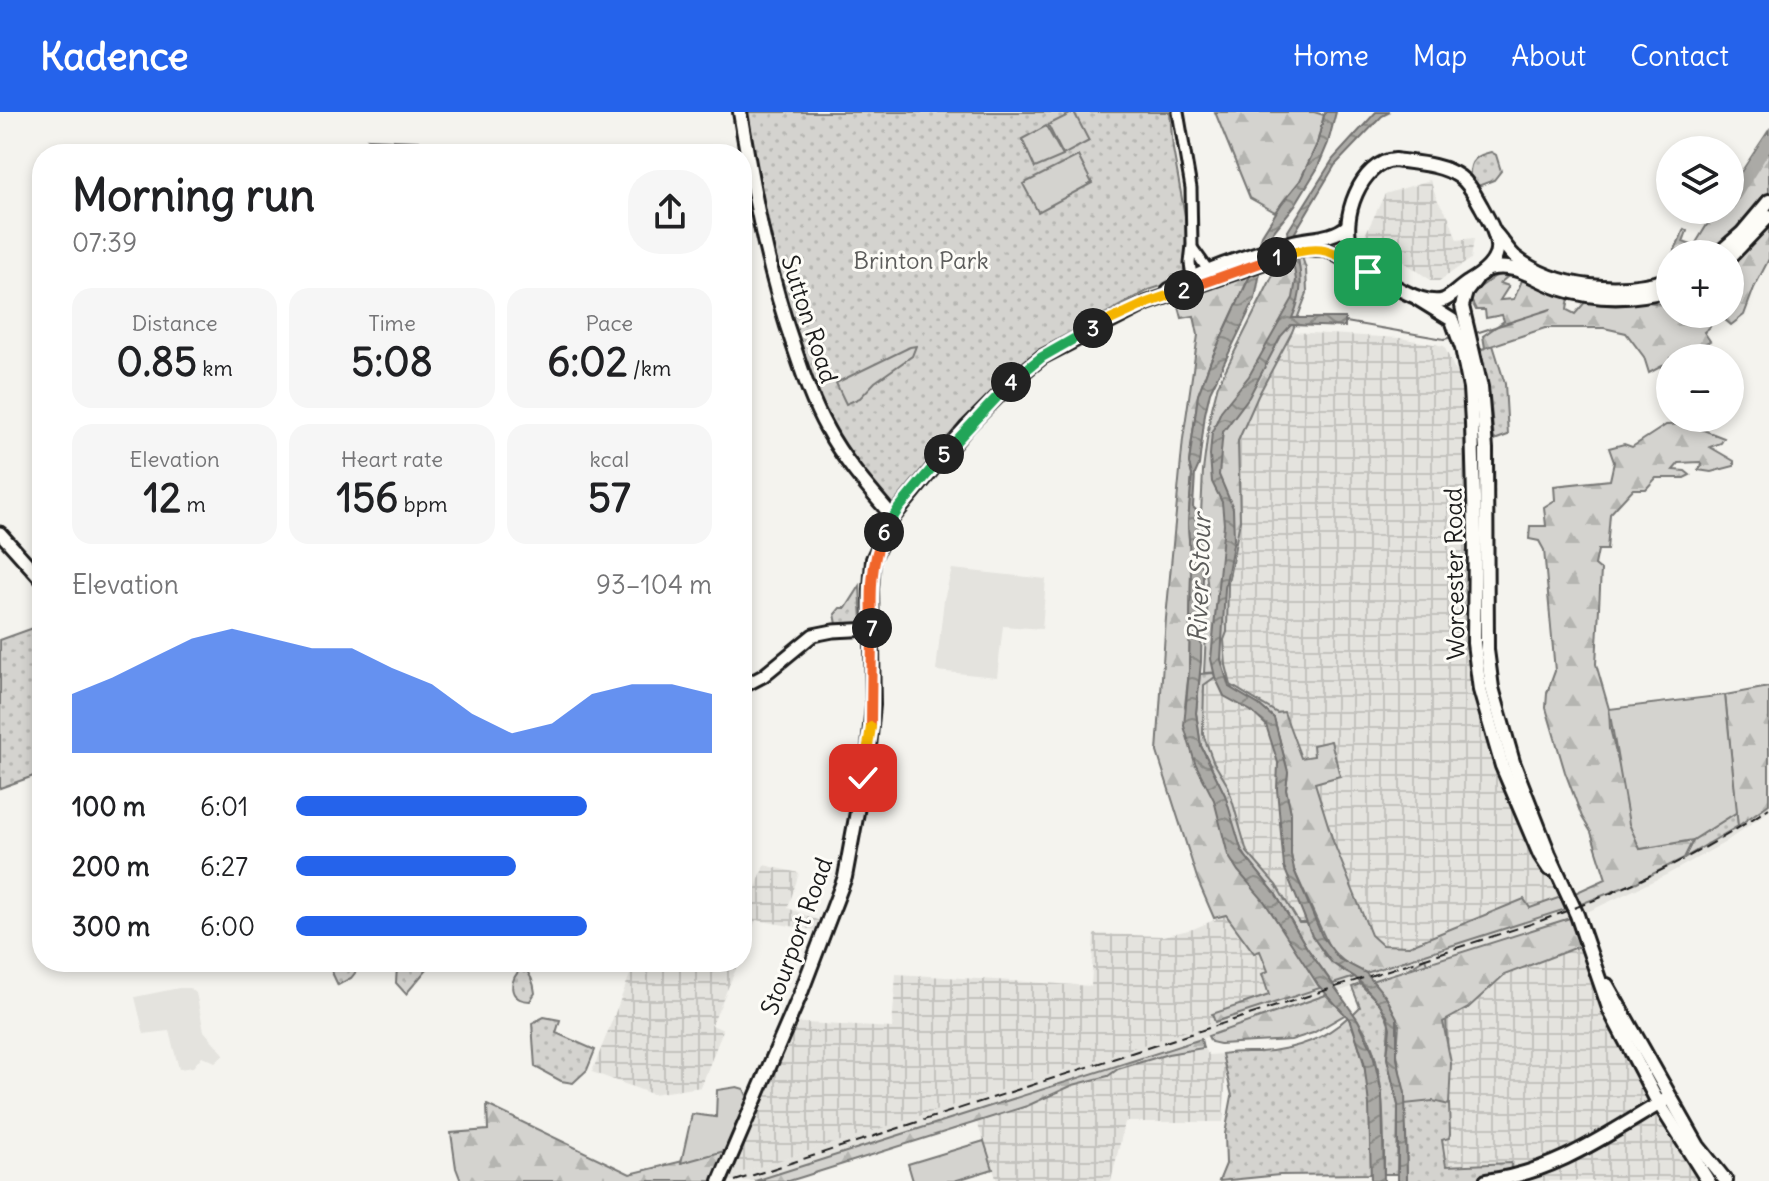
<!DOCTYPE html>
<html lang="en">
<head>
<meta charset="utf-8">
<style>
	:root { --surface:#fff; --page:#f6f6f6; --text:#202124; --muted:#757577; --accent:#2563eb }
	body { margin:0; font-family:Delius,sans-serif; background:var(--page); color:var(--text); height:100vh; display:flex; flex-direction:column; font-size:30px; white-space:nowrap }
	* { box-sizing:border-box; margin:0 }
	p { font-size:26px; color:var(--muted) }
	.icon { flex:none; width:44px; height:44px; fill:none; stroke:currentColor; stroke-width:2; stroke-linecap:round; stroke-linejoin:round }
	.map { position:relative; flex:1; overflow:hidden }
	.drawer { position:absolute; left:32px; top:32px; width:720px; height:828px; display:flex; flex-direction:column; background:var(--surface); border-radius:32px; box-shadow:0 4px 12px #0003 }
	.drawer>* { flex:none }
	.controls { position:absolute; left:1656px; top:24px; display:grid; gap:16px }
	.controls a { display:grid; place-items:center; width:88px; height:88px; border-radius:50%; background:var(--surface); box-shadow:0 4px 12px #0003; font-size:40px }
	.pin { position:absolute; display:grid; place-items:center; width:68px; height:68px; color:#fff; margin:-34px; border-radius:16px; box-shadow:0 4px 12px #0006 }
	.km { position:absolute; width:40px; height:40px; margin:-20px; border-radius:50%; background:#222; color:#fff; font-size:22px; line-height:40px; text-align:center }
	.round { display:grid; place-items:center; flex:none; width:84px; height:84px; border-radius:32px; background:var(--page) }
	.head { display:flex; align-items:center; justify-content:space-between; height:136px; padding:0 40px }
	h1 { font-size:44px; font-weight:700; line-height:60px }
	.metrics { display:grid; grid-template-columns:repeat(3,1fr); gap:12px; height:136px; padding:8px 40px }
	.metrics div { display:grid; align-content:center; border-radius:20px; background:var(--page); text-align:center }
	.metrics b { font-size:40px; font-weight:700 }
	.metrics small { font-size:22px; font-weight:400 }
	.metrics p { font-size:22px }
	.chart { height:224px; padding:16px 40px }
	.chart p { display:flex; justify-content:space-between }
	.chart svg { width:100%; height:144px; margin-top:8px; fill:var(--accent); opacity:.7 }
	ul { padding:0 40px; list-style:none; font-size:26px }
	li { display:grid; grid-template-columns:128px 96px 1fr; align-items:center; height:60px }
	li i { height:20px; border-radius:10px; background:var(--accent) }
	header { display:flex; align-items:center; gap:48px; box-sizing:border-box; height:112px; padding:0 40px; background:var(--accent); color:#fff }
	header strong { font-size:38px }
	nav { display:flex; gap:44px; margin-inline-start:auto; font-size:28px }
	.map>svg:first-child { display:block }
	.built { fill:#e4e3de }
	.industrial { fill:url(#industrial-grid) }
	.grass { fill:url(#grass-dots); stroke:#787876; stroke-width:2 }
	.forest { fill:url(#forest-firs); stroke:#787876; stroke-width:2 }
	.garden { fill:#d4d3cf; stroke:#787876; stroke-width:2 }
	.water { fill:url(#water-waves); stroke:#72716f; stroke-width:2 }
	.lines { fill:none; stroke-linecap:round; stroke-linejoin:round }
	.stream { stroke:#72716f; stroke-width:2 }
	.river { stroke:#abaaa6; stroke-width:12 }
	.tertiary-casing { stroke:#1c1c1c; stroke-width:15 }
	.secondary-casing { stroke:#1c1c1c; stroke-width:17 }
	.primary-casing { stroke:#1c1c1c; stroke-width:18 }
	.trunk-casing { stroke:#1c1c1c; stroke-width:18 }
	.tertiary { stroke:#fdfcf7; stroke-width:9 }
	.secondary { stroke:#fdfcf7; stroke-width:11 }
	.primary { stroke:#fdfcf7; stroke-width:12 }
	.trunk { stroke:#fdfcf7; stroke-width:12 }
	.rail { stroke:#1c1c1c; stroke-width:2; stroke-dasharray:12 6; stroke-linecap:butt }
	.split-1-casing { stroke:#fff; stroke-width:16 }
	.split-2-casing { stroke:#fff; stroke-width:16 }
	.split-3-casing { stroke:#fff; stroke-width:16 }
	.split-4-casing { stroke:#fff; stroke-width:16 }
	.split-5-casing { stroke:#fff; stroke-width:16 }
	.split-6-casing { stroke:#fff; stroke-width:16 }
	.split-7-casing { stroke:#fff; stroke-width:16 }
	.split-8-casing { stroke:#fff; stroke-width:16 }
	.split-9-casing { stroke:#fff; stroke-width:16 }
	.split-1 { stroke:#f5b400; stroke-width:10 }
	.split-2 { stroke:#f0652b; stroke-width:10 }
	.split-3 { stroke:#f5b400; stroke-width:10 }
	.split-4 { stroke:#22a559; stroke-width:10 }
	.split-5 { stroke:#22a559; stroke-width:10 }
	.split-6 { stroke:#22a559; stroke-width:10 }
	.split-7 { stroke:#f0652b; stroke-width:10 }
	.split-8 { stroke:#f0652b; stroke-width:10 }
	.split-9 { stroke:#f5b400; stroke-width:10 }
	.labels { text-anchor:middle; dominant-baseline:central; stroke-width:6; stroke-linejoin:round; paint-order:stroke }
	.park-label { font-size:24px; fill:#5c5c5b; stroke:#fdfcf7 }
	.street-label { font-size:24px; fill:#1c1c1c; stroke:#fdfcf7 }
	.water-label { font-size:26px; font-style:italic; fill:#5c5c5a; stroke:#fdfcf7 }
</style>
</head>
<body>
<header>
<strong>Kadence</strong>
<nav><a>Home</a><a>Map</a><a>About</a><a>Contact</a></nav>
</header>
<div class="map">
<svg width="1769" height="1069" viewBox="0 0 1769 1069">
	<defs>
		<pattern id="industrial-grid" width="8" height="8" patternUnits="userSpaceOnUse" patternTransform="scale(2)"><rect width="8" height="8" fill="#e4e3de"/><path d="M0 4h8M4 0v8" fill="none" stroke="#c3c2be"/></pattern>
		<pattern id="grass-dots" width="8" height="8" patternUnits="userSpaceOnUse" patternTransform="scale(2)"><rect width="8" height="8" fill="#d4d3cf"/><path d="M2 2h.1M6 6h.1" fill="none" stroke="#b5b5b1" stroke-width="1.8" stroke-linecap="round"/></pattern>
		<pattern id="forest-firs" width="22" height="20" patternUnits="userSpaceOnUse" patternTransform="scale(2)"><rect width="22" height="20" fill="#d4d3cf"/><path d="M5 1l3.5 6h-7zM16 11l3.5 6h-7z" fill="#b5b5b1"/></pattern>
		<pattern id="water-waves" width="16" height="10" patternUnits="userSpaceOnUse" patternTransform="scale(2)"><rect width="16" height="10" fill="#abaaa6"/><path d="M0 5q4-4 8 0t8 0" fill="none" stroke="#8a8a86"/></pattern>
	</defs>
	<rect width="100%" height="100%" fill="#f4f3ee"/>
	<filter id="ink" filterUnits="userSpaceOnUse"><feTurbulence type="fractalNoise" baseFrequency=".0125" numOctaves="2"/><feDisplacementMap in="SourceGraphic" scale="16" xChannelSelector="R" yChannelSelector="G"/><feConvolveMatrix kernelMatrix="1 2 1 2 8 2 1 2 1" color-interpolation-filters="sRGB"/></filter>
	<g filter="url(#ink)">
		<g class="built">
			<path d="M952 457 1046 467 1042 517 1003 514 997 565 936 559 944 487Z"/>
			<path d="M1769 692V699L1724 731 1668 762 1585 801 1407 856 1201 927 755 1069H714L1566 797 1637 770 1684 746Z"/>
			<path d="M179 876H190L196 881 204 919 224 942 215 950 202 944 193 955 179 957 169 919 144 922 135 885Z"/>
		</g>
		<g class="industrial">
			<path d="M1430 68 1438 89 1449 105 1457 128 1474 126 1471 147 1439 169H1432L1404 150 1368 133 1365 123 1385 82Z"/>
			<path d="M1292 220 1400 226 1444 234 1454 256 1470 276 1480 578 1540 743 1564 784 1530 796 1523 788 1409 834H1382L1371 823 1333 729 1315 670 1331 630 1313 633 1315 644 1301 646 1277 601 1231 573 1226 553 1224 528 1227 520 1228 471 1233 449 1238 329 1258 284Z"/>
			<path d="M1215 565 1224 584 1251 599 1266 613 1278 651 1277 677 1284 755 1307 811H1299L1276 773 1251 748 1245 735 1232 685 1213 649 1203 622 1204 573Z"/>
			<path d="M764 753 799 761 788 796 827 812 825 820 756 808 742 842V805L746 806Z"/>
			<path d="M1226 803 1253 841 1260 839 1268 860 1263 862 1270 883 1212 902 1215 910 721 1067 788 910 892 916 896 862 1091 874 1094 822 1163 824 1193 817Z"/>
			<path d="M1583 833 1610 899 1708 1069H1424L1442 1041 1443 1028 1449 1025 1451 951 1443 910 1468 896 1504 863Z"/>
			<path d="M635 850H739L712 913 723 918 701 975 652 982 592 960Z"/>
			<path d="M1203 936 1209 943 1222 942 1226 960 1223 1010H1125L1111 1069H997L977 1010 1027 994 1073 973 1108 964 1118 957 1169 942Z"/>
		</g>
		<g class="grass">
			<path d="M744 0H1170L1173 37 1187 115 1183 167 1149 178 1060 226 1028 246 965 313 890 399 831 317 778 182Z"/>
			<path d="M369 27 418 29 419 42H391Z"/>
			<path d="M1491 40 1496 43 1501 59 1494 68 1478 74 1470 63C1469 48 1478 43 1491 40Z"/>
			<path d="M1493 233 1505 272 1508 323 1494 328 1490 284 1479 238Z"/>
			<path d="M860 474 862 509 855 512H837L835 502 840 496H846Z"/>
			<path d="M36 515 42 530V661L0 676V528Z"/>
			<path d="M1214 561 1215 565 1204 573 1203 622 1213 649 1228 674 1247 740 1276 773 1299 811H1307C1320 838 1327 852 1355 865L1333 872 1307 836 1275 781 1247 747 1237 729 1225 683 1201 634 1196 601 1200 562Z"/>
			<path d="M1737 700 1738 714 1684 746 1693 728Z"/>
			<path d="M1425 846 1446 902 1450 1022 1449 1026 1442 1028 1446 1054 1511 1051 1510 1069H1407L1406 1020 1401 991 1407 927 1373 879Z"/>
			<path d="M327 850H358L359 856 351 866 338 873Z"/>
			<path d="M401 850H426L427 857 406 882 396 871 397 854Z"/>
			<path d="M523 855C531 862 534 871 535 881L530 889C507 888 508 868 523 855Z"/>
			<path d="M1360 872 1380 892 1389 910 1387 946 1398 993 1397 1062H1384C1384 1019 1387 933 1352 903L1360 895 1352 875Z"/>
			<path d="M544 905 560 908 556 921 595 938 587 958 573 971 561 969 535 955 532 911Z"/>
			<path d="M1348 905C1370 952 1374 1011 1371 1062L1280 1063 1219 1069 1226 1052 1225 1022 1232 984 1222 942C1235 939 1247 940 1260 940 1293 938 1324 928 1348 905Z"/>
		</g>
		<g class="forest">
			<path d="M1215 0H1314L1324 3 1317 32 1300 69 1275 100 1250 86Z"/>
			<path d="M1769 18V83L1733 124 1711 142H1673L1684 117 1687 119 1683 130 1694 134 1716 98H1730V77Z"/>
			<path d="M1769 113V147L1754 176 1744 203 1731 213 1724 207 1717 205 1710 211V215L1704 220 1710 229 1678 246H1670V250L1649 261 1644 245 1626 221 1604 216H1545L1485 236 1483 224 1504 209 1502 203 1486 206 1485 198H1476L1470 186 1472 181 1494 165 1503 161H1512L1500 171 1509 174 1500 188 1514 187 1523 166 1569 185 1567 198 1575 202 1586 189C1606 191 1625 189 1645 190 1655 190 1660 193 1670 191V202H1730V150Z"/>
			<path d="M1302 145 1306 157 1307 181 1292 220 1258 284 1238 329 1240 409 1228 471 1227 520 1224 528 1226 553 1231 573 1277 601 1284 600 1301 646 1314 644 1313 633 1331 629 1340 664 1315 671 1333 729 1371 823 1382 833 1409 834 1524 787 1530 796 1561 785 1566 797 1366 861 1348 853 1330 837 1294 758 1291 743V701L1286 677 1288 660 1274 606 1259 593 1234 580 1223 560 1204 561 1208 481 1201 402 1203 359 1210 304 1218 273 1274 161 1273 153Z"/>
			<path d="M1251 161 1211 248 1198 283 1189 350 1192 363 1188 411 1191 460 1189 559 1185 594 1227 718 1320 876 1215 910 1212 902 1269 883 1262 862 1268 859 1260 839 1254 841 1226 803 1214 806 1198 769 1157 640 1166 506 1183 327 1198 223 1194 204 1182 206 1177 187Z"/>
			<path d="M1688 312 1724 326 1721 331 1710 335 1734 349V354L1711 360 1698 358 1702 353 1700 350 1679 351 1673 358 1685 359 1690 363 1684 366H1656L1646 377H1633L1610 402 1607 438H1598L1595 453 1601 458 1596 552 1609 597 1610 616 1640 737 1693 728 1684 746 1637 770 1581 792 1575 781 1606 767 1591 720 1582 705 1565 660 1546 596 1547 581 1555 559 1544 438 1539 429 1529 427 1530 414H1546L1544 395 1555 388 1554 374 1610 368 1614 350 1609 336 1624 332 1632 335 1666 313Z"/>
			<path d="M1769 575V692L1738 714 1725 583Z"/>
			<path d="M1573 805 1583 833 1504 863 1468 896 1443 910 1451 951 1449 993 1433 989 1405 992 1397 942 1399 912 1389 890 1371 869Z"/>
			<path d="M1326 883 1346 902 1313 921 1291 928 1220 932 1211 930 1208 924Z"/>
			<path d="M1201 927 1203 936 1168 942 1118 957 1108 964 1073 973 1027 994 802 1065 789 1069H755Z"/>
			<path d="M487 993 630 1062 728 1038 714 1069H461L456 1056 451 1021 488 1018Z"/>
		</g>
		<g class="garden">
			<path d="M1074 0 1089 29 1063 43 1048 13Z"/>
			<path d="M1046 14 1063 44 1035 56 1022 27Z"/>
			<path d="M1078 44 1092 71 1038 100 1023 72Z"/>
			<path d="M916 234 912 244 875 270 860 286 846 292 836 271 910 235Z"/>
			<path d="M1725 583 1737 700 1693 728 1640 737 1629 712 1609 597Z"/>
			<path d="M737 975 744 977 748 986 728 1038 681 1051 692 1002 716 1005 717 978Z"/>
			<path d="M984 1029 993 1057 954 1069H913L908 1052Z"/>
		</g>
		<g class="water">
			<path d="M1325 0H1336L1328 31 1317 57 1295 93 1266 129 1255 187 1210 280 1205 302 1199 353 1195 362 1193 395 1196 398 1203 465 1201 550 1196 601 1201 634 1225 683 1242 740 1275 781 1307 836 1358 908 1372 938 1382 982 1384 1069H1371L1369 993 1364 950 1351 909 1318 873 1264 789 1238 759 1228 743 1214 688 1195 651 1184 614 1189 559 1191 460 1188 411 1192 363 1189 351 1198 283 1211 248 1250 164 1262 123 1282 91 1300 69 1317 32Z"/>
			<path d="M1376 0H1390L1382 4 1335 53 1294 122C1299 157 1307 173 1292 206H1345V215L1291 213 1281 224 1249 285 1223 320 1222 329 1219 363 1233 396 1234 427 1225 476 1221 548 1229 575 1259 593 1274 606 1288 660 1286 677 1291 701V743L1294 758 1322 824 1339 847 1366 861 1386 885 1397 906V947L1405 981 1407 1069H1398V993L1387 946 1390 916 1387 904 1380 892 1355 865 1332 851 1312 824 1284 755 1277 677 1278 651 1266 613 1251 599 1224 584 1215 565 1211 547 1224 412 1222 390 1212 370 1210 343 1212 320 1221 299 1249 264 1293 186 1296 168 1288 119 1333 47Z"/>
		</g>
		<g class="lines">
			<g class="stream">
				<path d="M1346 210 1444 227 1453 225"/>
				<path d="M1476 221 1551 197"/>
			</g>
			<path class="river" d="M1730 91 1769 29"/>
			<defs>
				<g id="tertiary">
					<path d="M1178 0 1191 76 1192 133 1190 151 1193 171"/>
					<path d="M1193 137 1208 158"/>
				</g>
				<g id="secondary">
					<path d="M0 421 42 468"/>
					<path d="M742 575 763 564 813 523 833 519 872 517"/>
				</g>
				<g id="primary">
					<path d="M740 0C754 83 767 158 795 238 804 265 813 292 827 317 844 349 869 377 893 405"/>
					<path d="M1169 178C1206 156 1248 144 1290 131 1311 125 1330 128 1348 114"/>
					<path d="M720 1069 800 883 845 765 869 635 873 593 871 477 873 447 893 405 967 315 1015 267 1042 245 1147 191 1305 136 1328 138 1374 164"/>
					<path d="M1486 1069C1555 1061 1609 1021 1667 987"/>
				</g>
				<g id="trunk">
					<path d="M1395 48C1415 51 1442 52 1460 65 1470 72 1475 84 1481 94 1501 130 1508 147 1469 170 1460 175 1453 184 1444 188 1420 197 1362 157 1352 136 1339 108 1361 49 1395 48Z"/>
					<path d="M1495 121C1502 128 1507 138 1515 145 1557 178 1621 182 1670 167"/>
					<path d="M1718 142 1742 121 1769 89"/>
					<path d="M1730 145 1769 104"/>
					<path d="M1489 157C1516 150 1535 168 1559 176 1595 188 1634 188 1670 177"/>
					<path d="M1476 167 1466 180 1462 194 1481 275 1486 337 1487 538 1492 576 1513 650 1549 742 1577 803 1610 899 1655 985 1708 1069"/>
					<path d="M1418 187 1452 208 1462 236 1470 276 1472 311 1475 423 1474 531 1480 578 1502 654 1540 743 1549 757"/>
					<path d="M1607 873 1698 1034 1726 1069"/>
				</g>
			</defs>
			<use href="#tertiary" class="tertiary-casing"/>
			<use href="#secondary" class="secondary-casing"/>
			<use href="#primary" class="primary-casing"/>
			<use href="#trunk" class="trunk-casing"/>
			<use href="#tertiary" class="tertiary"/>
			<use href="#secondary" class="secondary"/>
			<use href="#primary" class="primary"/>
			<use href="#trunk" class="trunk"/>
			<path class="rail" d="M735 1069 1540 809C1622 779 1697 745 1769 696"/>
		</g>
	</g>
	<g class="lines" filter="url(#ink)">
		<defs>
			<path id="split-1" d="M1277 145C1324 130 1327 137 1368 160"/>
			<path id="split-2" d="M1184 178 1277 145"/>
			<path id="split-3" d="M1093 216 1147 191 1184 178"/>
			<path id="split-4" d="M1011 270 1042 245 1093 216"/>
			<path id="split-5" d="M944 342 1011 270"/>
			<path id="split-6" d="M884 420 899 396 944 342"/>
			<path id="split-7" d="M872 516C871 482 870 452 884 420"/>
			<path id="split-8" d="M871 615 872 516"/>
			<path id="split-9" d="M863 666 871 615"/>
		</defs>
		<use href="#split-1" class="split-1-casing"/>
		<use href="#split-2" class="split-2-casing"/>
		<use href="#split-3" class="split-3-casing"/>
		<use href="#split-4" class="split-4-casing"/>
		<use href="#split-5" class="split-5-casing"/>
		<use href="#split-6" class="split-6-casing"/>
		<use href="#split-7" class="split-7-casing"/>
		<use href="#split-8" class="split-8-casing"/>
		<use href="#split-9" class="split-9-casing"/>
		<use href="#split-1" class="split-1"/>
		<use href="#split-2" class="split-2"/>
		<use href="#split-3" class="split-3"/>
		<use href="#split-4" class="split-4"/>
		<use href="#split-5" class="split-5"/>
		<use href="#split-6" class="split-6"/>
		<use href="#split-7" class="split-7"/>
		<use href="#split-8" class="split-8"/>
		<use href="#split-9" class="split-9"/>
	</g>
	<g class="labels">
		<g class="park-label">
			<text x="921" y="148">Brinton Park</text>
		</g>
		<g class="street-label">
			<text transform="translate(810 207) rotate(72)">Sutton Road</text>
			<text transform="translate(1454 462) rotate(-91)">Worcester Road</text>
			<text transform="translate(796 824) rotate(-70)">Stourport Road</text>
		</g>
		<g class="water-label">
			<text transform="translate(1199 466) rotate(-88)">River Stour</text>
		</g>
	</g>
</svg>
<div class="controls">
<a><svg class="icon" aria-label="layers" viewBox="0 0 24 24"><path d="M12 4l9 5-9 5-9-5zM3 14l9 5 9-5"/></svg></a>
<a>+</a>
<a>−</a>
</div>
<div class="pin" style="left:1368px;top:160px;background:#1e9e55"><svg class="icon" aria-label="arrive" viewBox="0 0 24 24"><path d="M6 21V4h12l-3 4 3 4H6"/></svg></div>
<div class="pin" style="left:863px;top:666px;background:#d93025"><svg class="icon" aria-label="check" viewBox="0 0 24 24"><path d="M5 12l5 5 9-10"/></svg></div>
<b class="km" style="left:1277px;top:145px">1</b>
<b class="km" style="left:1184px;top:178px">2</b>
<b class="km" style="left:1093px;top:216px">3</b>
<b class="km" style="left:1011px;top:270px">4</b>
<b class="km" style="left:944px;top:342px">5</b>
<b class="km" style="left:884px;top:420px">6</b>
<b class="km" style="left:872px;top:516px">7</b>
<section class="drawer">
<div class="head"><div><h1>Morning run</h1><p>07:39</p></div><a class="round"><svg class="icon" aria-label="share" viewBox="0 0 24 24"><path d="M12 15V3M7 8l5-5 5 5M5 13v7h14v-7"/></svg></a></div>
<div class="metrics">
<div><p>Distance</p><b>0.85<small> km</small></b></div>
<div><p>Time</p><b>5:08</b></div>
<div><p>Pace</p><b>6:02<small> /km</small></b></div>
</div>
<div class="metrics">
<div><p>Elevation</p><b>12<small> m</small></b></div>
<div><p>Heart rate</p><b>156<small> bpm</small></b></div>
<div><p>kcal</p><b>57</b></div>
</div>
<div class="chart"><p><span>Elevation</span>93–104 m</p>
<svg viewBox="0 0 160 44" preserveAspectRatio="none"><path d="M0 44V26L10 21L20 15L30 9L40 6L50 9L60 12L70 12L80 18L90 23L100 32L110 38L120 35L130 26L140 23L150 23L160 26V44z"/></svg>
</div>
<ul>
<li><b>100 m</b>6:01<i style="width:70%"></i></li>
<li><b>200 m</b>6:27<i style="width:53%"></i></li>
<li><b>300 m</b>6:00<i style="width:70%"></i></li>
</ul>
</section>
</div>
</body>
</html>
